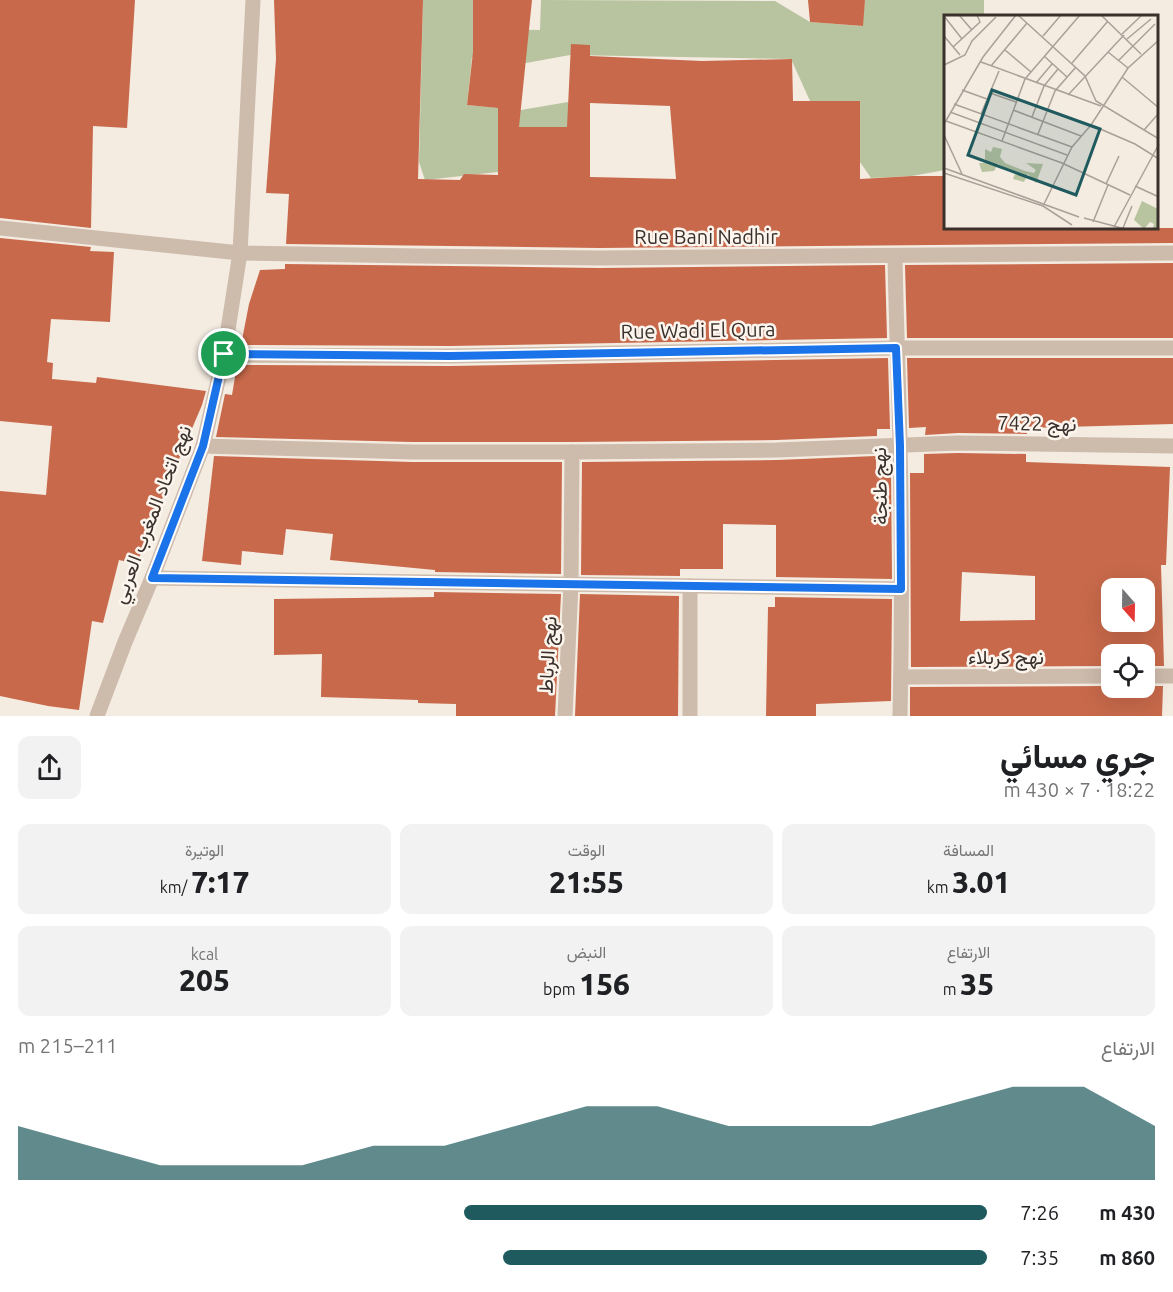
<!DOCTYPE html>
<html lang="ar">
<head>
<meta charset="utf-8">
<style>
	:root { --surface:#fff; --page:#f2f2f2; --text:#202124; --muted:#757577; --accent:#1f5a5e }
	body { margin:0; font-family:Ubuntu,Vazirmatn,sans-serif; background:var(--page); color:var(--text); direction:rtl; height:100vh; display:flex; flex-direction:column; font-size:22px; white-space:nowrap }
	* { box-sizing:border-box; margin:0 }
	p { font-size:20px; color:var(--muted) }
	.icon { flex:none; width:33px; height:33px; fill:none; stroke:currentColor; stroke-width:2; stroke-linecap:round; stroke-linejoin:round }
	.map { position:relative; height:716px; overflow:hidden; direction:ltr }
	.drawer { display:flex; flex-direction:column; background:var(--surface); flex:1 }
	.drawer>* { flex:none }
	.needle { width:39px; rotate:160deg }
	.buttons { position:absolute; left:1101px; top:578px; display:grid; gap:12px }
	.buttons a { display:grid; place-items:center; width:54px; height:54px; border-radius:12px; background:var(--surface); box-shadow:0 6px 24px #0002; font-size:30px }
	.pin { position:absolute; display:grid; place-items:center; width:51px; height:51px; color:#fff; margin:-26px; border:3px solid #fff; border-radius:50%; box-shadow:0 2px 6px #0007 }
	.round { display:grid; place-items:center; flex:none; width:63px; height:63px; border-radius:12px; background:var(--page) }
	.overview { display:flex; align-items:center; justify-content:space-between; height:102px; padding:0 18px }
	h1 { font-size:33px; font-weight:800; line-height:45px }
	.figures { display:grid; grid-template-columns:repeat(3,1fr); gap:9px; height:102px; padding:6px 18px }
	.figures div { display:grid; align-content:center; border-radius:12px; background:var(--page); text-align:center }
	.figures b { font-size:30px; font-weight:800 }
	.figures small { font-size:16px; font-weight:400 }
	.figures p { font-size:16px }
	.chart { height:168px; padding:12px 18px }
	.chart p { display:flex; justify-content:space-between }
	.chart svg { width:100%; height:108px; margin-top:6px; fill:var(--accent); opacity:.7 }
	ul { padding:0 18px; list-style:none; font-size:20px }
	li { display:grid; grid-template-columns:96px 72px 1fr; align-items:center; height:45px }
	li i { height:15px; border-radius:8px; background:var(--accent) }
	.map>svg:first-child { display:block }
	.green { fill:#b8c4a0 }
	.building { fill:#c8694b; fill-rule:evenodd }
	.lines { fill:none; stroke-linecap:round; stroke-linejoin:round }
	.minor { stroke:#cdbbac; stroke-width:15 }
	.route-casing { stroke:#fff; stroke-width:12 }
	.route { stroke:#1a73e8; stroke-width:8 }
	.labels { text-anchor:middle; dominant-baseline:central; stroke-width:5; stroke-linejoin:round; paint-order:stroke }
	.street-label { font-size:20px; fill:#3b302b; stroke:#fbf5ee }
	.inset-road { fill:none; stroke:#aaa098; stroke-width:1.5 }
	.view { fill:#1f5a5e; fill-opacity:0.15; stroke:#1f5a5e; stroke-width:3 }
	.inset-edge { fill:none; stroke:#3b302b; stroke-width:3 }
</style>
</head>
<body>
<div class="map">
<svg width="1173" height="716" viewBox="0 0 1173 716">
	<rect width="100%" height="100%" fill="#f4ebe1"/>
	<path class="green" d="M423 0H473V29L540 30 541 0 775 1 810 22 862 26 865 0H984V16H945V170L912 176 871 178 860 162 859 101H810L791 59 570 55 526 63 472 57 467 105 521 110 568 102 590 127H498V172L425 180 419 162Z"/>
	<g class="building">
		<path d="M0 0H135L127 128 93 126 91 228 0 218Z"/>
		<path d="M274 0H423L418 179 460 180 464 174 498 175V108L467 105 473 52V0H532L519 127H567L571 44 590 45V56L702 61 792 59 793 101H860V179L912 176H945V228H1173V243L599 248 286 244 289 194 266 193 276 59ZM590 103 670 106 676 179 590 177Z"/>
		<path d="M808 0H865L863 26 810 22Z"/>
		<path d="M0 238 91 247 90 251 114 252 110 322 51 319 47 362 53 363 52 379 96 383 97 377 206 391 202 405 154 518 137 564 119 560 103 623 92 621 79 710 48 706 0 696V491L46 495 52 426 0 421Z"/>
		<path d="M1173 263V338H907L905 265Z"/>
		<path d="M285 264 599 268 885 265 887 338 450 346 241 345 249 304 260 270 285 269Z"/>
		<path d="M888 358 890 429H877V436L777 440 572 442H412L216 437 225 394 232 395 237 365 450 366Z"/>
		<path d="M907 358H1173V424L1027 428V434L958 433 925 435 926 427 909 428Z"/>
		<path d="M958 453 1026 454V462L1170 467 1166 565H1161L1164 666H1144V654H1112V666L911 667 910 473H924V454ZM962 572 1035 576V620L960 621ZM1112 588H1144V621H1112Z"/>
		<path d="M214 456 412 462H562L561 574 435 572V570L330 560 333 534 286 529 283 555 242 551 241 565 202 561Z"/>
		<path d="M876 456V473H891L892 579 776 577V525L723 524V569H680V576L581 575 582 462 777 460Z"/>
		<path d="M434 592 561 594 555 716H456V704L418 703V700L321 697 322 654 274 655V599L434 597Z"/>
		<path d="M580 594 679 596 678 716H575Z"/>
		<path d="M775 597 892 599 891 701 816 704V716H766L768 607H775Z"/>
		<path d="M1112 686V687H1144V686H1163L1162 716H910V687Z"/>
	</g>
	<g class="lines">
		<g class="minor">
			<path d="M0 228 240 253 418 256 599 258 1173 253"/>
			<path d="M895 256C896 320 899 384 900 447 902 537 902 626 900 716"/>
			<path d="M224 355 450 356 896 348H1173"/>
			<path d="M203 446 412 452H572L777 450 958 443 1173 446"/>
			<path d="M152 578 901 589"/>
			<path d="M1144 676H1173"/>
			<path d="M901 677 1112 676"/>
			<path d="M97 716 125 642 152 578 203 446 224 355 240 253 253 0"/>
			<path d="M565 716 571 584 572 452"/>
			<path d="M690 716V586"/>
		</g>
	</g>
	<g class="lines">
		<defs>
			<path id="route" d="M896 348 900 446 901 589 152 578 203 446 224 354 450 356Z"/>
		</defs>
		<use href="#route" class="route-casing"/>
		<use href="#route" class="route"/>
	</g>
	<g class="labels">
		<g class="street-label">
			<text x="706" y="236">Rue Bani Nadhir</text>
			<text transform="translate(698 330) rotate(-1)">Rue Wadi El Qura</text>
			<text transform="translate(1037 423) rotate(1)">نهج 7422</text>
			<text transform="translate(879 486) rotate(-91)">نهج طنجة</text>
			<text transform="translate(151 514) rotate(-69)">نهج اتحاد المغرب العربي</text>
			<text transform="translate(547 655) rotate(-87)">نهج الرباط</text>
			<text x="1006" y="656">نهج كربلاء</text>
		</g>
	</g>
	<g transform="translate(944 15)">
		<rect width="214" height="214" fill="#f4ebe1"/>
		<path d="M49 132 58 134 56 142 61 148 81 156 90 158 92 155 82 148 99 149 92 168 84 159 80 167 69 164 71 159 54 149 50 156 38 157 35 148H41V134L47 137ZM198 186 214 194V214L209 213 210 209 206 207 200 214 190 205Z" fill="#b8c4a0"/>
		<path class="inset-road" d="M15 0 28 15M74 0 141 61 152 86 215 124M157 0 197 39M0 1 18 24M178 19 198 0M0 21 16 40M99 21 117 0M183 24 207 4M9 32 36 7 33 0M61 35 87 57M164 37 184 53M100 41 123 62M174 46 211 9M37 47 157 91M128 48 164 6M0 50 21 40 28 26 52 2M47 51 83 8M178 62 215 93M92 68 108 49M18 75 43 84M46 78 72 87M124 80 180 20M10 89 128 132M69 95 137 121M6 97 123 140M37 99 55 56M88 102 100 71 114 54M2 106 118 148 186 180M0 109 39 42 72 0M147 110 191 129 215 144M200 115 215 98M94 119 111 76 132 52M0 120 18 159M58 126 81 64 136 0M0 153 135 202M0 158 99 191 128 210M162 169 175 141M191 171 215 182M100 189 128 132 147 110 184 53 215 25M140 203 181 214M149 207 164 170M170 212 215 129M179 213 188 191M141 214H161"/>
		<path class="view" d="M48 75 156 114 132 180 24 140Z"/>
		<rect width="214" height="214" class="inset-edge"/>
	</g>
</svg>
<div class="buttons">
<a><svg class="needle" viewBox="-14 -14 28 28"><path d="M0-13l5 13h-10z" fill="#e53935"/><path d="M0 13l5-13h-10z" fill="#757577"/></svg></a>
<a><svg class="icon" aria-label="locate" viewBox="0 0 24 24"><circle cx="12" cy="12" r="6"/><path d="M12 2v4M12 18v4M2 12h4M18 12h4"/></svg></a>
</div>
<div class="pin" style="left:224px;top:354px;background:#1e9e55"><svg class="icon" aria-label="arrive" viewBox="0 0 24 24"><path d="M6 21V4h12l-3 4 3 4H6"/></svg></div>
</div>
<section class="drawer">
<div class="overview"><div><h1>جري مسائي</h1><p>18:22 · 7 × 430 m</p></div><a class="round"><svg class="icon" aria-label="share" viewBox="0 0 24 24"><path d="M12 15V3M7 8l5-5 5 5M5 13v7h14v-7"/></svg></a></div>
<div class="figures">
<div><p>المسافة</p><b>3.01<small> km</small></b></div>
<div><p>الوقت</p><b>21:55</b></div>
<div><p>الوتيرة</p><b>7:17<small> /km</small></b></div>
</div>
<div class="figures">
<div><p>الارتفاع</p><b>35<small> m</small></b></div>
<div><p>النبض</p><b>156<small> bpm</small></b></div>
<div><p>kcal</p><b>205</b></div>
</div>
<div class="chart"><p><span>الارتفاع</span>211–215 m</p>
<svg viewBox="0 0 160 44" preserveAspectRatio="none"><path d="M0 44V22L10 30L20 38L30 38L40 38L50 30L60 30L70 22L80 14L90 14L100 22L110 22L120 22L130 14L140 6L150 6L160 22V44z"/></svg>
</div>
<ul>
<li><b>430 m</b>7:26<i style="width:54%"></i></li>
<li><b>860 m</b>7:35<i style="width:50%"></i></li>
</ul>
</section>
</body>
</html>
